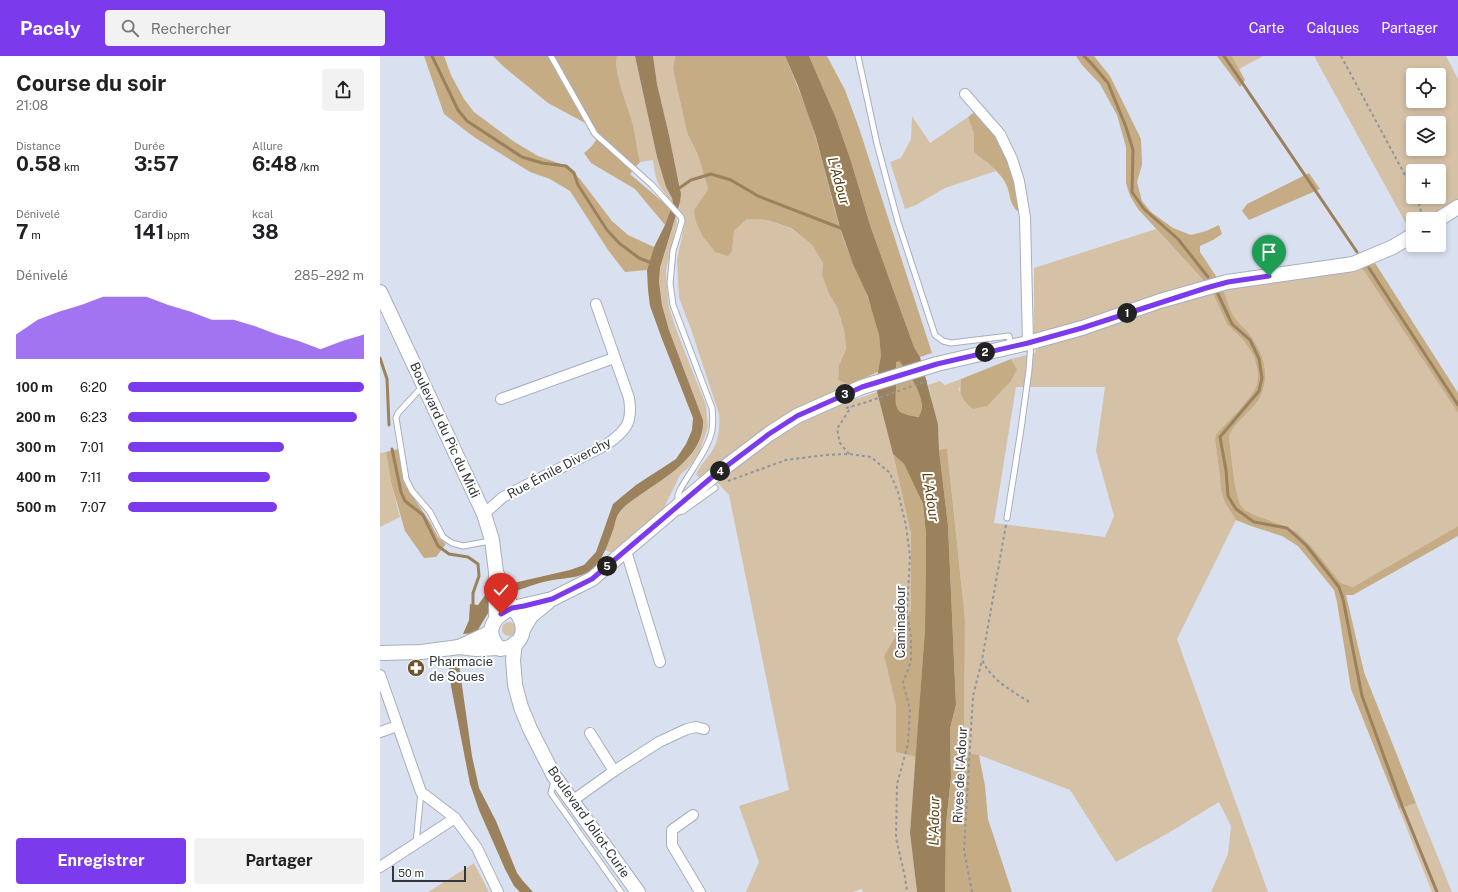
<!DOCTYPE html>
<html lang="fr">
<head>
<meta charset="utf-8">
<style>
	:root { --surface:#fff; --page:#f2f2f2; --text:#202124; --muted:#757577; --accent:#7c3aed }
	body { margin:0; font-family:"Public Sans",sans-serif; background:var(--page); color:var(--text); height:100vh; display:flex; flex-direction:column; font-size:15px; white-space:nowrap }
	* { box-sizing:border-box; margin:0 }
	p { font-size:13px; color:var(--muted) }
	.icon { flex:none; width:22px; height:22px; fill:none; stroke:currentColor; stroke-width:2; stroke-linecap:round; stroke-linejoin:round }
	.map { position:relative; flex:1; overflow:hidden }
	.drawer { display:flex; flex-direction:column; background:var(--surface); width:380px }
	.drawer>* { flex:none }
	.controls { position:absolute; left:1026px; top:12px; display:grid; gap:8px }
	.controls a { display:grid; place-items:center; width:40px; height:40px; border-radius:4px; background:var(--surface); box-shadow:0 2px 6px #0003; font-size:20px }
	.scale { position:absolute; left:12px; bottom:10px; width:74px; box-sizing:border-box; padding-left:4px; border:2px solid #33363c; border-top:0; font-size:11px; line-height:14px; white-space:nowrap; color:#33363c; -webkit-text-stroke:3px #fff; paint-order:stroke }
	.pin { position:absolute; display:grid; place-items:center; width:34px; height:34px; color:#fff; margin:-41px -17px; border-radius:50% 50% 50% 0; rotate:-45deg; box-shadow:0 0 4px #0007 }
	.pin .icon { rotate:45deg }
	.km { position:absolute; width:20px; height:20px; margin:-10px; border-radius:50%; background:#222; color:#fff; font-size:11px; line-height:20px; text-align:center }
	.round { display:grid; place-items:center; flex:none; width:42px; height:42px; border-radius:4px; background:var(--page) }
	.summary { display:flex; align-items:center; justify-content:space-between; height:68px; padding:0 16px }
	h1 { font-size:22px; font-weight:700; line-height:30px }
	.metrics { display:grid; grid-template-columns:repeat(3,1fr); gap:6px; height:68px; padding:4px 16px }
	.metrics div { display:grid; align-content:center }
	.metrics b { font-size:20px; font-weight:700 }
	.metrics small { font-size:11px; font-weight:400 }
	.metrics p { font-size:11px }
	.chart { height:112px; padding:8px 16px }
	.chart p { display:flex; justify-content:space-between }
	.chart svg { width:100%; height:72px; margin-top:4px; fill:var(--accent); opacity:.7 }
	.button { display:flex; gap:8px; margin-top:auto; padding:8px 16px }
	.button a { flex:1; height:46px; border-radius:4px; background:var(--accent); color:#fff; font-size:16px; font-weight:700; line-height:46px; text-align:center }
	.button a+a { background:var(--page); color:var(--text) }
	ul { padding:0 16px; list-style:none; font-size:13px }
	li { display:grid; grid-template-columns:64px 48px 1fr; align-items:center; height:30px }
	li i { height:10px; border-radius:5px; background:var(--accent) }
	header { display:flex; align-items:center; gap:24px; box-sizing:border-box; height:56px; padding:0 20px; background:var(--accent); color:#fff }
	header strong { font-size:19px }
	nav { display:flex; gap:22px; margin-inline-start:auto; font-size:14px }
	.search { width:280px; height:36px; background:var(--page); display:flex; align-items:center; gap:10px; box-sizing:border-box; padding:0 14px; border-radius:4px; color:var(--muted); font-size:15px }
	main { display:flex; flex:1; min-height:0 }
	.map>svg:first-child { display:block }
	.green { fill:#d5c1a5; fill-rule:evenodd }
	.forest { fill:#c6ac85 }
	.water { fill:#9b815c; fill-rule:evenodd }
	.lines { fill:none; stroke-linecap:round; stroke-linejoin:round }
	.stream { stroke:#9b815c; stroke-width:3 }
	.lane-casing { stroke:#a7aebe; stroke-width:7 }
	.street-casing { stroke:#a7aebe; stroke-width:12 }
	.secondary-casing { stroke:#a7aebe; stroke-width:16 }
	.path { stroke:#8e94a0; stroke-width:2; stroke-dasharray:3 3; stroke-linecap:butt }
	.lane { stroke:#fff; stroke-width:5 }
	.street { stroke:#fff; stroke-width:10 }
	.secondary { stroke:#fff; stroke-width:14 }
	.route-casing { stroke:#fff; stroke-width:8 }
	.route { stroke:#7c3aed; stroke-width:5 }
	.labels { text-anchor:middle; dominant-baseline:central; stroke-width:4; stroke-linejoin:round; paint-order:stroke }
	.street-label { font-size:13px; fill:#33363c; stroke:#fff }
	.poi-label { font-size:13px; fill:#33363c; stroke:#fff; text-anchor:start }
	.water-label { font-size:14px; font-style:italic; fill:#5f4314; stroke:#fff }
</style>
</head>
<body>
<header>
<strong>Pacely</strong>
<div class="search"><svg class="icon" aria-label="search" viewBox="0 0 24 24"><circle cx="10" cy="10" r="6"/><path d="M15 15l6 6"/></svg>Rechercher</div>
<nav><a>Carte</a><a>Calques</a><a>Partager</a></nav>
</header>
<main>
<section class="drawer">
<div class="summary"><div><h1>Course du soir</h1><p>21:08</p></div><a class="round"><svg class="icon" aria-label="share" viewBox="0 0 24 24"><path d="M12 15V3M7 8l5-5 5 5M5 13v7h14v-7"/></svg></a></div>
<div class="metrics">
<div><p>Distance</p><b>0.58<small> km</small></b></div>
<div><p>Durée</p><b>3:57</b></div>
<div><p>Allure</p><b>6:48<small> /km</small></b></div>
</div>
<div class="metrics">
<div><p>Dénivelé</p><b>7<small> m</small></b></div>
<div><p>Cardio</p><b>141<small> bpm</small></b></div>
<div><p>kcal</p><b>38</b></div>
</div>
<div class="chart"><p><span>Dénivelé</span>285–292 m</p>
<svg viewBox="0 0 160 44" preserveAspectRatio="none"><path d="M0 44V29L10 20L20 15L30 11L40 6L50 6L60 6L70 11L80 15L90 20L100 20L110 24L120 29L130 33L140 38L150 33L160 29V44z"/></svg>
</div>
<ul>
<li><b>100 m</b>6:20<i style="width:100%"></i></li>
<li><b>200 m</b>6:23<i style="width:97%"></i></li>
<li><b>300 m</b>7:01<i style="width:66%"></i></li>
<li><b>400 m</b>7:11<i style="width:60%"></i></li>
<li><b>500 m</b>7:07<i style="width:63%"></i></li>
</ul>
<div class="button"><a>Enregistrer</a><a>Partager</a></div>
</section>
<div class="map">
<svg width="1078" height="836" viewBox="0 0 1078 836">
	<rect width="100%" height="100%" fill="#d9e1f1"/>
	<g class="green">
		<path d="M237 0H255L277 101 286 131 292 142 293 147C278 129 276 128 273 104L260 106C257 94 256 81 253 69 249 52 233 17 237 0Z"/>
		<path d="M273 0H295L293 13 307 77 318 99 328 133 314 154 352 195 354 175 367 163 387 164 410 172 432 189 443 207 442 219 448 236 457 251 464 274 466 293 459 309 458 324 469 329 409 357 359 392 320 422 316 419C319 410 327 403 332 395 339 384 340 371 339 358L311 273 299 242 297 204 305 166 304 161 298 153 300 146V131L289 79 277 28Z"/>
		<path d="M852 0H883L859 13Z"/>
		<path d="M934 0H1066L1078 23V144L1046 163H1033V170L1029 173ZM1033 19H1059V45H1033ZM1033 67H1059V93H1033ZM1033 115H1059V141H1033Z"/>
		<path d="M532 60 550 87 588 61 594 78V96L616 115 565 132 536 149 525 153 510 106 521 102 531 83Z"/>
		<path d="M296 160 297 167 286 214 287 234 289 252 300 284 326 349 328 371 319 397 309 411 300 419 281 458 233 497 225 494C229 485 235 462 240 456 264 426 326 411 323 364L289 274 282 249 279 226 280 213Z"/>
		<path d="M776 173 826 227 680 274 654 279V212Z"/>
		<path d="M982 212 1078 357V470L973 531 961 527 932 491 917 476 905 470 877 460 865 454 860 448 855 430 849 381C854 365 873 356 880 341 892 318 882 293 867 275 862 270 857 265 853 259 849 251 846 241 843 233Z"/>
		<path d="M833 237 855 276 864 285 874 300 878 317 877 329 871 339 860 353 836 378 835 384 840 421 841 434 845 447 856 464 797 583 888 836H831L848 798 851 770 839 746 790 776 736 806 690 734 599 699 584 698 585 563 567 392 559 394 558 368 548 329 560 325 565 329 581 323 579 335 637 313 631 303 655 297 657 290 785 247ZM636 331H725L716 395 734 460 725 481 614 467Z"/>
		<path d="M497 336 513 398 531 478V555L504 600 516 650V696L536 701 530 777 537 836H483L482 833 473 836H366L379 806 359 750 409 734 349 439 335 424 415 369 455 350Z"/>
		<path d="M6 396 11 426 20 461 0 471V397Z"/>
		<circle cx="129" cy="573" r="7"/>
		<path d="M1036 747 1072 836H1052L1019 753Z"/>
		<path d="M94 807 109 836H48Z"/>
	</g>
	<g class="forest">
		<path d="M44 0H64L71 19 84 43 94 56 133 85 158 100 187 110 200 123 232 165 248 179 274 191 267 214 245 216 228 194 190 135 170 123 150 116 94 81 64 58Z"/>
		<path d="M113 0H237C233 17 249 52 253 69 256 81 257 94 260 106L250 118 291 153 285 169 255 133 211 107 204 97 211 91 219 80 207 68 168 47 124 11Z"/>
		<path d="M295 0H405C416 27 428 54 436 82 445 112 451 143 460 173 473 214 500 254 501 299 501 304 499 311 498 316L469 329 458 324 459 309 466 293 464 274 457 251 448 236 442 219 443 207 432 189 411 172 387 164 367 163 354 175 352 195 348 200 335 196 322 179 316 166 314 154 328 133 318 99 307 77 293 13Z"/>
		<path d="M429 0H447L465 34 479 72 552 297 540 301 534 291 491 172 471 105 456 62Z"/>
		<path d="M696 0H714L730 20 761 83 762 109 757 126 762 145 771 156 793 172 811 179 826 175 839 169 842 178 833 184 820 190V196L838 223 826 227 758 153 750 140 746 127V91L737 59 720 28 702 9Z"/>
		<path d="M837 0H852L865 24 860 31Z"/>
		<path d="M601 51 615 64 636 103 648 154 637 155C628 145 631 139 626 128 620 115 605 106 594 96V78L588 61Z"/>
		<path d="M929 117 940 133 869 164 862 155 867 148Z"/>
		<path d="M995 207 1078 337V357L982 212Z"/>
		<path d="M843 233C846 241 849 251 853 259 857 265 862 270 867 275 882 293 892 318 880 341 873 356 854 365 849 381L855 430 860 448 865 454 877 460 905 470 917 476 932 491 961 527 973 531 1078 470V480L973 539H966L984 616 1036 747 1019 753 971 633 957 546 954 534 918 490 902 480 871 470 856 464 845 447 841 434 840 421 835 384 836 378 860 353 871 339 877 329 878 317 874 300 864 285 847 268 833 237Z"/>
		<path d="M631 303 637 313 631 325 607 350 593 353C581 343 579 338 581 323Z"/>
		<path d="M519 304C528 314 542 338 542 351 542 354 540 358 540 361L525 359 517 353 514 345 516 306Z"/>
		<path d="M567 392 585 563 584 697 599 699 605 730 608 763 632 836H565L566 768 571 721 570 672 576 649 568 469 559 394Z"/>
		<path d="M18 393 25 429 50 466 58 481 66 488 56 501 44 502 25 475 11 426 6 396Z"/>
		<path d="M513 398 524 408 543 448 546 479 545 573 536 701 516 696V650L504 600 531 554V478Z"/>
	</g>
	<g class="water">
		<path d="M255 0H273L277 28 289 79 301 138 300 146 280 212 279 226 282 249 289 274 323 364C325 397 291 418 267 434 258 441 246 447 239 457 236 461 235 467 234 471 229 485 223 505 211 514 200 522 186 522 173 524 160 526 148 531 135 535L129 528 190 514 204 509 216 496 233 448 256 429 296 403 306 388 312 374 313 362 282 283 270 250 268 234 267 214 274 191 285 169 293 147 292 142 286 131 277 101Z"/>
		<path d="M405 0H429L456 62 471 105 491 172 534 291 540 301 558 368 559 394 568 469 576 649 570 672 571 721 566 768 565 836H537L530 777 545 573 546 479 543 448 524 408 513 398 497 336 498 316 501 300 499 279 488 241 473 208 460 172 436 81 418 30ZM519 305C528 314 542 338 542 351 542 354 540 358 539 361 517 358 514 355 516 332 516 323 516 315 516 306Z"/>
		<path d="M110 536 113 549 96 577 83 578 89 564 90 548 98 549 106 538Z"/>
		<path d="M78 601 92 700 99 732 116 765 137 817 143 825 153 836H140L134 830 125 813 99 754 90 728 71 630 68 602Z"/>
	</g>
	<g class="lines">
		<g class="stream">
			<path d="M52 0 78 54 87 65 142 101 162 107 186 110 194 117 198 129 227 174 239 187 259 202 274 208"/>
			<path d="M704 0 711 7 728 27 746 71 753 94 752 136 764 153 798 183 828 221"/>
			<path d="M844 0 977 196"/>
			<path d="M298 133 311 124 331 118 351 124 378 140 463 173"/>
			<path d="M989 212 1078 349"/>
			<path d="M838 238 852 268 870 284 874 292 879 303 882 322 879 335 840 381 846 414 848 440 856 453 874 466 907 472 926 489 959 531 963 543 982 640 1022 750 1057 836"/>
			<path d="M0 302 7 323 9 369"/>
			<path d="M12 393 21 436 25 445 43 459 58 490 69 498 88 501 98 508 99 520 93 537V551"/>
		</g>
		<defs>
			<g id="lane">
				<path d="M171 0 215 78 272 129 301 161 302 165 293 195 290 227 293 249 332 352C333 360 333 367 332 374 329 392 309 417 300 434L298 439V447"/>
				<path d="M478 0 497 88 518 166 555 279 563 285 571 287 629 280 631 289"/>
				<path d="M42 331 18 357 16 362 26 423 32 435 50 456 63 481 72 487 83 490 110 485"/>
				<path d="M299 456 303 455 335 432"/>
				<path d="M627 462 641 373 649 314 651 287"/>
				<path d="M174 725 171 737 241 836"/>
				<path d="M36 787 41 736"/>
			</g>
			<g id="street">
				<path d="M585 38 620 78 632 103 639 125 645 161 648 287"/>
				<path d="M121 343 234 302"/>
				<path d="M104 458 123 441 226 389C246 375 253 367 249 342L216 248"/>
				<path d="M246 495 280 606"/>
				<path d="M0 619 41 736 75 762 97 792 118 836"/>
				<path d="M0 676 17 670"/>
				<path d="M210 677 234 715"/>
				<path d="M192 745 234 715 279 686 307 673 316 671 324 673"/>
				<path d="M313 759 292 774V789L320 836"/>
				<path d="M0 811 75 762"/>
			</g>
			<g id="secondary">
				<path d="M1059 163 1078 151"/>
				<path d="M0 236 104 458 112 484 116 516 132 552"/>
				<path d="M132 552C149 568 146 591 120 593 103 575 113 561 132 552Z"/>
				<path d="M133 552 172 543 212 523 332 421 389 378 417 360 482 331 557 308 648 287 702 272 780 245 847 226 973 208 1013 191 1033 179"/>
				<path d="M116 562C117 548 114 534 116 520"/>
				<path d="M144 572 151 560 168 546"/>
				<path d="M135 587 133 604 135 629 141 651 150 673 174 720 258 836"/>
				<path d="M79 591 111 576"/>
				<path d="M0 597 41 596 79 591 96 593 119 592"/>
			</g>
		</defs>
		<use href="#lane" class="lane-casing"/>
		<use href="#street" class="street-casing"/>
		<use href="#secondary" class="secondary-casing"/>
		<g class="path">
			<path d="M961 0 1033 134"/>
			<path d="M1037 141 1043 163"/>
			<path d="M466 352 487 346 547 325"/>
			<path d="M469 398 460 387 457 373 471 351"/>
			<path d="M348 425 406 404 446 399 469 398 491 401 510 417 518 436 526 470 530 500 527 556 531 582V605L523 627 530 653 528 688 517 728 516 782 525 821 527 836"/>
			<path d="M626 469 602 604C612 625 632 635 651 647"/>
			<path d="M592 836 584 794 593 640 602 604"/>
		</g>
		<use href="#lane" class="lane"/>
		<use href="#street" class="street"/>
		<use href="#secondary" class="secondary"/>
	</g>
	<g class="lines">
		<defs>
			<path id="route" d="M121 558 132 552 144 550 172 543 212 523 332 421 389 378 417 360 482 331 557 308 648 287 702 272 826 232 848 226 889 220"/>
		</defs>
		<use href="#route" class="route-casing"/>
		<use href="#route" class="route"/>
	</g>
	<defs>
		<symbol id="pharmacy-disc" viewBox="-11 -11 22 22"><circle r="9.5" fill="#6f5326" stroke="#fff"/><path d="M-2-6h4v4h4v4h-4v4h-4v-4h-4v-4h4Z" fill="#fff"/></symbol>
	</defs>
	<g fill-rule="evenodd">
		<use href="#pharmacy-disc" x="26" y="602" width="20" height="20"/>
	</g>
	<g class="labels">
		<g class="street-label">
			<text transform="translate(65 374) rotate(65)">Boulevard du Pic du Midi</text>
			<text transform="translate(179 412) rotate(-28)">Rue Émile Diverchy</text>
			<text transform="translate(520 566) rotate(-90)">Caminadour</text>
			<text transform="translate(580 719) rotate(-87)">Rives de l'Adour</text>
			<text transform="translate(209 766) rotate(55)">Boulevard Joliot-Curie</text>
		</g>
		<g class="poi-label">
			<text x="49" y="605">Pharmacie<tspan x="49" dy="15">de Soues</tspan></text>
		</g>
		<g class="water-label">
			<text transform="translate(459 125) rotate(74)">L'Adour</text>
			<text transform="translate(551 441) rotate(81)">L'Adour</text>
			<text transform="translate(554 765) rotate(-89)">L'Adour</text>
		</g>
	</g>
</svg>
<div class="controls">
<a><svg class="icon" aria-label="locate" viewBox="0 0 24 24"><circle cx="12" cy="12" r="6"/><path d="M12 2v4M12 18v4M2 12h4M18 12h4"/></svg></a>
<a><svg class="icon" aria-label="layers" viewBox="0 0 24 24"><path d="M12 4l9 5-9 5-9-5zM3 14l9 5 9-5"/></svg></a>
<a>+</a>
<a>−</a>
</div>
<div class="scale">50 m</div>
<div class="pin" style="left:889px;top:220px;background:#1e9e55"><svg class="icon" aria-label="arrive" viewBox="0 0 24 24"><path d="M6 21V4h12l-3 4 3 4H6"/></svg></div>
<div class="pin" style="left:121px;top:558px;background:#d93025"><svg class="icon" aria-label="check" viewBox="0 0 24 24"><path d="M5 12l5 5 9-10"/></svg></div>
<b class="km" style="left:747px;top:257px">1</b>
<b class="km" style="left:605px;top:296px">2</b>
<b class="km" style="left:465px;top:338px">3</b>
<b class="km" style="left:340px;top:415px">4</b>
<b class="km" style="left:227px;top:510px">5</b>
</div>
</main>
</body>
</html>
